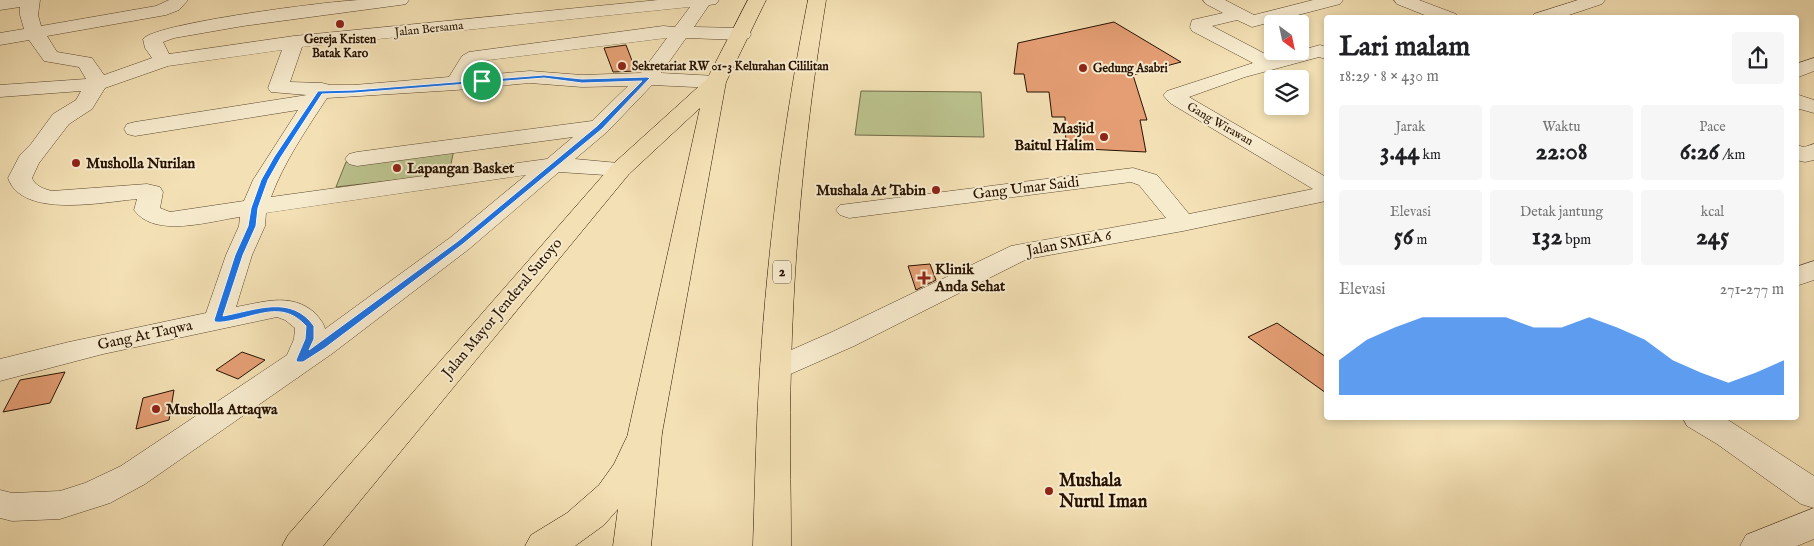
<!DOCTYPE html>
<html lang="id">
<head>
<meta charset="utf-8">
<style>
	:root { --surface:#fff; --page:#f6f6f6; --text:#202124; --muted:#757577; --accent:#1a73e8 }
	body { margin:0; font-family:"IM FELL English",serif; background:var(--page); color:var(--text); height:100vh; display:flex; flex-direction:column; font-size:19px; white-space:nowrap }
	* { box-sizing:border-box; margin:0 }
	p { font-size:16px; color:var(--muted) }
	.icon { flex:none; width:28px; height:28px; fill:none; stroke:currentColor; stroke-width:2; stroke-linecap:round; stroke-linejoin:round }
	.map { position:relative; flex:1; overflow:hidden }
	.drawer { position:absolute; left:1324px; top:15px; width:475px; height:405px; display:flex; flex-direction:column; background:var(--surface); border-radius:5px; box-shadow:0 2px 8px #0003 }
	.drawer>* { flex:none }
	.needle { width:32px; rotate:147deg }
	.fabs { position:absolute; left:1264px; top:15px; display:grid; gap:10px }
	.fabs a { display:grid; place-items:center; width:45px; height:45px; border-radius:5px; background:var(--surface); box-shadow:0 2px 8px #0003; font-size:25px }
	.pin { position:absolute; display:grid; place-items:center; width:42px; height:42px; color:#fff; margin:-21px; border:2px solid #fff; border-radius:50%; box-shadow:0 1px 5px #0007 }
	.round { display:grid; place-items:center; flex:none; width:52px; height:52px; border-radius:5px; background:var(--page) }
	.summary { display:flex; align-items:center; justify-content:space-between; height:85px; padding:0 15px }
	h1 { font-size:28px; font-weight:700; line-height:38px }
	.stats { display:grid; grid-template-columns:repeat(3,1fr); gap:8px; height:85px; padding:5px 15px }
	.stats div { display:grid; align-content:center; border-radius:5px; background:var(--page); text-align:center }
	.stats b { font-size:25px; font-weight:700 }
	.stats small { font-size:14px; font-weight:400 }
	.stats p { font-size:14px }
	.chart { height:140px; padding:10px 15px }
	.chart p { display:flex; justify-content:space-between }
	.chart svg { width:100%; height:90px; margin-top:5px; fill:var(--accent); opacity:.7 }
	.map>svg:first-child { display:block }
	.green { fill:#bbc28d; stroke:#716a46 }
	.building { fill:#e59e74; stroke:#271200 }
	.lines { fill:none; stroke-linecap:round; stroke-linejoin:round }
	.minor-casing { stroke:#5a462d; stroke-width:1 }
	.trunk-casing { stroke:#271200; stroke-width:1 }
	.motorway-casing { stroke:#271200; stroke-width:1 }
	.minor { fill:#f7ebce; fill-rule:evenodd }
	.trunk { fill:#f3e0b4; fill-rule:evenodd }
	.motorway { fill:#f3e0b4; fill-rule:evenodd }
	.route { fill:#1a73e8; stroke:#fff; fill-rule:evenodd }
	.poi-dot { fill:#8f2418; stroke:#f7ebce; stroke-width:2 }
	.labels { text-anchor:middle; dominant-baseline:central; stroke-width:4; stroke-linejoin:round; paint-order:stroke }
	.far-street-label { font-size:12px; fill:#271200; stroke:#f7ebce }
	.far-poi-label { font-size:12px; font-weight:bold; fill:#271200; stroke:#f7ebce; text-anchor:start }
	.shield { fill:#f7ebce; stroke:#65533e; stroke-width:1 }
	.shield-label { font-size:14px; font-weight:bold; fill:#271200 }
	.poi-label { font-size:15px; font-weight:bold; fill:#271200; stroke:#f7ebce; text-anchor:start }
	.street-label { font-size:15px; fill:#271200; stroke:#f7ebce }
	.near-poi-label { font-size:18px; font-weight:bold; fill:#271200; stroke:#f7ebce; text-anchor:start }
</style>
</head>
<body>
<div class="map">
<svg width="1814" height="546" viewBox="0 0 1814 546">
	<rect width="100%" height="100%" fill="#f3e0b4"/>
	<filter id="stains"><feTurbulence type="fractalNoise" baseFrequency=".004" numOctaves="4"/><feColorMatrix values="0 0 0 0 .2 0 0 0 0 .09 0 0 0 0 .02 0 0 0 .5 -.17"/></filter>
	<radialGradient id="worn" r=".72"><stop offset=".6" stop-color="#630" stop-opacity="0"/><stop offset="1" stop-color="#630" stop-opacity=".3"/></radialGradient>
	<g class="green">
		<path d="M861 91 981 92 984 137 855 135Z"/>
		<path d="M454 149 449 174 336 187 346 162Z"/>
	</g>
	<g class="building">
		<path d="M1114 22 1181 62 1133 75 1147 120H1140L1146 152 1066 148 1065 117H1052L1049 92H1027L1024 74H1014L1018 43Z"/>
		<path d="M626 45 636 71 613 72 604 48Z"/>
		<path d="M930 264 936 280 916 290 908 266Z"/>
		<path d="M1277 323 1326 357V393L1248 337Z"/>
		<path d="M242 352 265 360 238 379 216 370Z"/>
		<path d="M65 372 50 403 3 412 20 380Z"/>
		<path d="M174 390 169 420 136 429 143 398Z"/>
	</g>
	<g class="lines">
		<defs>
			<g id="minor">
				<path d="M0 0H40L38 15 41 26 156 6 169 0H188L179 10 166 15 47 36 57 52 92 58 104 75 152 58 145 48 143 39C155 23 331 1 359 0 376 0 392 0 409 0L406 4 400 5 243 26 174 38 163 42 169 54 294 36 658 0H719L716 4 709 5 694 27 742 28 749 30 751 34 749 38 742 40 686 38 661 73 716 76 723 78 726 82 723 86 716 88 652 85 607 132 575 159 629 164 633 169 629 174 621 176 559 172 469 249 333 353 145 484 110 503 60 519 12 521 0 518V490L12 493 60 491 85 483 121 466 287 355 294 339 295 328 285 320 277 317 103 354 0 381V359L69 342 206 313 226 255 239 226 240 217C210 221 155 239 134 210L137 199C103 202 22 219 8 178L20 155 31 144 53 114 76 100 81 91 0 97V85L86 79 79 67 44 61 29 40 0 45V33L24 29 20 15V7L0 10ZM690 7 675 27 663 26 469 52 462 56 449 77 354 85H330L322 83 290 82 302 47ZM667 38 641 73 582 75 530 71 471 76 477 64 481 61ZM282 50 268 88 271 92 307 95 135 122 127 124 124 129 127 134 135 136 298 110 253 180 244 201 170 212 160 208 163 192 160 187 147 184 52 191C44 189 35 186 32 178L39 163 69 124 92 109 105 88 168 66ZM530 83 582 87 628 86 592 121 357 152 349 154 345 159 349 164 357 166 573 137 547 159 271 197C284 162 306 130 327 98L456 90ZM526 175 451 237 325 329C324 323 319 318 315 313 291 292 264 302 236 307L252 255 265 226 266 213Z"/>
				<path d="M1203 0H1225L1254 15 1313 0H1343L1340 4 1252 27 1237 20 1212 26 1273 58 1320 45 1326 47V59L1319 57 1245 77 1189 97 1326 177V201L1183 231 1027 259 854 346 786 376 775 379 764 376 760 369 764 362 832 332 1011 246 1166 218 1139 185 1131 182 849 218 840 215 836 210 840 205 1133 168 1157 175 1189 214 1313 189 1170 103 1163 95 1167 91 1253 63 1192 31 1190 27 1192 20 1223 13 1206 4Z"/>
				<path d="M1394 0H1419L1456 14 1459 18H1432L1397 4Z"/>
				<path d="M1578 0H1605L1602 4 1560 18H1531L1534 14Z"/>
				<path d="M1814 58V71L1796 78V64Z"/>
				<path d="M1796 94 1814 100V113L1796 108Z"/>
				<path d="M1814 144V160L1805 162 1796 160V145L1804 147Z"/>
				<path d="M1814 261V280L1796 286V267Z"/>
				<path d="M1683 418H1725L1814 476V508L1801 504 1717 444 1687 426Z"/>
				<path d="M1814 508V539L1797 546H1740L1746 535Z"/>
			</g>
			<g id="trunk">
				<path d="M748 0H766L726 82 662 433 651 546H613L628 433 700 108 629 174 323 546H282L288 535 613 164 707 79Z"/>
				<path d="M808 0H826C806 122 794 245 791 368 789 427 791 487 791 546H753C755 487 756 427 760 368 768 244 784 121 808 0Z"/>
			</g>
			<path id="motorway" d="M645 421 657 424 662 433 647 467 632 493 604 525 575 546H525L531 535 567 513 599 485 614 464 633 424Z"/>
		</defs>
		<use href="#minor" class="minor-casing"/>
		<use href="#trunk" class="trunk-casing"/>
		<use href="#motorway" class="motorway-casing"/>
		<use href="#minor" class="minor"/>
		<use href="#trunk" class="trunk"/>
		<use href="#motorway" class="motorway"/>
	</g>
	<path class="route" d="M544 75 582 79 647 77 650 78 602 129 463 244 325 348 303 362H297L296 360 305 339 306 326C284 302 262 314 234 320 228 321 221 323 215 322L214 320 235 255 248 226 251 208 261 180 274 157 318 91 354 90ZM544 78 582 83 642 81 597 126 458 241 309 350 314 339V326C291 294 256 310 223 316L243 255 256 226 258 208 268 180 281 157 322 94 354 93Z"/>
	<g class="poi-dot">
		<circle cx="340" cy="24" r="5"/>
		<circle cx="622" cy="66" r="5"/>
		<circle cx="1083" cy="68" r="5"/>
		<circle cx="1104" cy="137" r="5"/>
		<circle cx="76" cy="163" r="5"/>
		<circle cx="397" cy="168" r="5"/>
		<circle cx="936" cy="190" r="5"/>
		<path d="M921.5 270.5h5v5h5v5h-5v5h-5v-5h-5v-5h5z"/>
		<circle cx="156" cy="409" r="5"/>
		<circle cx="1049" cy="491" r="5"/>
	</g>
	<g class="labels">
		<g class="far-street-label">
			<text transform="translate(429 29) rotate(-6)">Jalan Bersama</text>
			<text transform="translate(1220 124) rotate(30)">Gang Wirawan</text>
		</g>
		<g class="far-poi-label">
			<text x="340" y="39" text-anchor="middle">Gereja Kristen<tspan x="340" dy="14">Batak Karo</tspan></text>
			<text x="632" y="66">Sekretariat RW 01-3 Kelurahan Cililitan</text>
			<text x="1093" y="68">Gedung Asabri</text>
		</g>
		<rect class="shield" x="773" y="260.5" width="18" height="23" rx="4"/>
		<g class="shield-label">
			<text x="782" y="272">2</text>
		</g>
		<g class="poi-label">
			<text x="1094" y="128" text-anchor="end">Masjid<tspan x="1094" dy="17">Baitul Halim</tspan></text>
			<text x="86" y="163">Musholla Nurilan</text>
			<text x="407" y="168">Lapangan Basket</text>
			<text x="926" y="190" text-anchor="end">Mushala At Tabin</text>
			<text x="935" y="269">Klinik<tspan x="935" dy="17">Anda Sehat</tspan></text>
			<text x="166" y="409">Musholla Attaqwa</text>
		</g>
		<g class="street-label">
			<text transform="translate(1026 188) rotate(-7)">Gang Umar Saidi</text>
			<text transform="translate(1069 243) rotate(-11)">Jalan SMEA 6</text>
			<text transform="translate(502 308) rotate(-50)">Jalan Mayor Jenderal Sutoyo</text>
			<text transform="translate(145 335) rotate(-12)">Gang At Taqwa</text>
		</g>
		<g class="near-poi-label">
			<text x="1059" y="481">Mushala<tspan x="1059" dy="21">Nurul Iman</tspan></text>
		</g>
	</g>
	<rect width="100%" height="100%" filter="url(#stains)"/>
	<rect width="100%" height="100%" fill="url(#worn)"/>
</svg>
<div class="fabs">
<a><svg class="needle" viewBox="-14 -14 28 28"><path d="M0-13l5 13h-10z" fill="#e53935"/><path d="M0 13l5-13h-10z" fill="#757577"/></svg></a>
<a><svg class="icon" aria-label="layers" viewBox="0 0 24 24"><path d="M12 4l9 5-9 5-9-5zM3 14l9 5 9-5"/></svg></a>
</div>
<div class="pin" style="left:482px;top:81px;background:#1e9e55"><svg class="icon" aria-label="arrive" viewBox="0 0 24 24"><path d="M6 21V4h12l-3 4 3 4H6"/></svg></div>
<section class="drawer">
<div class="summary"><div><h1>Lari malam</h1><p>18:29 · 8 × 430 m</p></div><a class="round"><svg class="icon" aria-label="share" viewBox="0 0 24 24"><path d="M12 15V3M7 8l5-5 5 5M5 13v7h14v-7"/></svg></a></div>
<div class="stats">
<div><p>Jarak</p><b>3.44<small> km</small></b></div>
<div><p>Waktu</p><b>22:08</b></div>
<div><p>Pace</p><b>6:26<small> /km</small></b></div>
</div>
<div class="stats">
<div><p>Elevasi</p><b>56<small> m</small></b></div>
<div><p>Detak jantung</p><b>132<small> bpm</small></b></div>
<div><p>kcal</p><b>245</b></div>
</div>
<div class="chart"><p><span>Elevasi</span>271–277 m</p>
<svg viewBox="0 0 160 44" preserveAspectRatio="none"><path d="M0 44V27L10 17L20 11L30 6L40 6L50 6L60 6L70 11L80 11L90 6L100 11L110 17L120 27L130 33L140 38L150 33L160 27V44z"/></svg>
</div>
</section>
</div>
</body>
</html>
